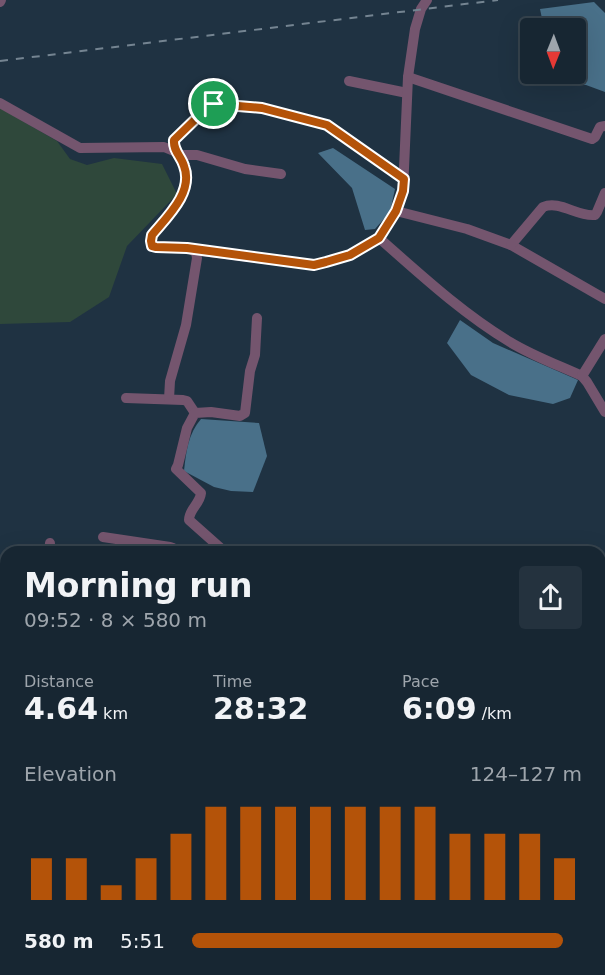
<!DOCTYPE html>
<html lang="en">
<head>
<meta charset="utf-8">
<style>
	:root { --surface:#172632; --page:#24323e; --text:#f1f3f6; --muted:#9ea5ac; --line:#36434d; --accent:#b45309 }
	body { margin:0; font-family:"DejaVu Sans",sans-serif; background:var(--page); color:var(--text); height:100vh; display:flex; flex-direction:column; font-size:22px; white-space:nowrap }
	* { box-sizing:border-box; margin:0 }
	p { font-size:20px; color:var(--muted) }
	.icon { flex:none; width:33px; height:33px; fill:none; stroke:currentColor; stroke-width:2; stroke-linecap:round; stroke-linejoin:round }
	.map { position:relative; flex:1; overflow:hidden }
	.sheet { position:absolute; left:0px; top:546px; width:606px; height:429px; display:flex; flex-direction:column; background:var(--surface); border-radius:18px 18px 0 0; box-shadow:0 6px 24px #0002,0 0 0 2px var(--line) }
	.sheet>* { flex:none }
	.needle { width:39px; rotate:181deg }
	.buttons { position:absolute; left:520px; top:18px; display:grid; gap:12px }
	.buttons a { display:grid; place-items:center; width:66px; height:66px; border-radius:6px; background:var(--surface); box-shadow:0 6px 24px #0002,0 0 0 2px var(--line); font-size:30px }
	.pin { position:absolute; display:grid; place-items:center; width:51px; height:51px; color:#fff; margin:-26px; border:3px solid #fff; border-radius:50%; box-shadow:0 2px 6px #0007 }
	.round { display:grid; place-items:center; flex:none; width:63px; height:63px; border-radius:6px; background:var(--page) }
	.headline { display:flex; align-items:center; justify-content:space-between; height:102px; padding:0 24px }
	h1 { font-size:33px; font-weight:800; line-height:45px }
	.stats { display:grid; grid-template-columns:repeat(3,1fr); gap:9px; height:102px; padding:6px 24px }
	.stats div { display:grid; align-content:center }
	.stats b { font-size:30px; font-weight:800 }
	.stats small { font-size:16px; font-weight:400 }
	.stats p { font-size:16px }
	.chart { height:168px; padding:12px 24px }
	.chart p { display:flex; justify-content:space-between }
	.chart svg { width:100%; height:108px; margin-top:6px; stroke:var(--accent); stroke-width:6 }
	ul { padding:0 24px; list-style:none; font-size:20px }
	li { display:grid; grid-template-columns:96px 72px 1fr; align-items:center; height:45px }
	li i { height:15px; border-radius:8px; background:var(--accent) }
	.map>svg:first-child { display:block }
	.green { fill:#2f483b }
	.water { fill:#497089 }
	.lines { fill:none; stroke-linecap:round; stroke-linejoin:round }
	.stream { stroke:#497089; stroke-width:2 }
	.minor { stroke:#74556e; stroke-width:10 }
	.rail { stroke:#748491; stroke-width:2; stroke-dasharray:8 8; stroke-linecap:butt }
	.route-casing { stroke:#fff; stroke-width:12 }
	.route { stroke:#b45309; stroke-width:8 }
</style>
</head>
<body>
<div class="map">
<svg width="605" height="975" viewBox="0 0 605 975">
	<rect width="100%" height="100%" fill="#1f3242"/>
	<path class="green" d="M0 108 57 141 70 159 87 165 114 158 162 164 177 194 127 246 109 297 70 322 0 324Z"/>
	<g class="water">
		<path d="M594 2 605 13V92L586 85 556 83 554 74H576V28H544L540 9Z"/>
		<path d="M333 148 395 189 390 212 375 229 365 230 352 188 318 153Z"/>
		<path d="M460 320 493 343 578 380 570 398 553 404 509 395 471 375 447 343Z"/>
		<path d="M201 419 259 423 267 456 253 492 231 491 214 487 184 471C186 452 188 434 201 419Z"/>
	</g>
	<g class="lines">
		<g class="stream">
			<path d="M0 628 4 629 6 632"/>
			<path d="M8 969 9 975"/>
		</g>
		<g class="minor">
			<path d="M0 2 1 0"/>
			<path d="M408 77 592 139 595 137 600 127 605 126"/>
			<path d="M349 81 407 93"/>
			<path d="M0 103 80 148 164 147 176 152"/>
			<path d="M179 155H197L245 169 281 174"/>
			<path d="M396 211 467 229 511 245 605 299"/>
			<path d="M379 238C421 275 462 313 510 342 533 356 558 365 582 376L587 382 605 412"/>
			<path d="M511 245 543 207C560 200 577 217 595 215L597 212 605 193"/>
			<path d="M193 250 314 265 350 255 379 238 396 211 403 191 408 77 415 29 421 9 427 0"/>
			<path d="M582 376 605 339"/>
			<path d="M126 398 183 400 187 401 195 413"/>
			<path d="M169 399 170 381 186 325 197 258C196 253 197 252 192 250 185 245 164 247 156 247L152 246 151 241 152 235C167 217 195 192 184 166 181 157 173 151 174 140L206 109 214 104 262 108 327 125 404 179"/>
			<path d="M103 537 170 547 173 548 176 552"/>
			<path d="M49 552 50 543"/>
			<path d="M225 552 189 520C189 509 200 504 201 493L176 469 178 465 187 428 195 413 211 412 240 416 245 413 250 371 255 355 257 318"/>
			<path d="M0 621 6 623"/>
			<path d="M0 812H6"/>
			<path d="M600 962 605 964"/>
			<path d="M22 969 23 975"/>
			<path d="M85 969V975"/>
			<path d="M121 969V975"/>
			<path d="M264 969V975"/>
			<path d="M512 969H524"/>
			<path d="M1 975V967L6 941"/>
			<path d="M162 975 163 969"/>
			<path d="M309 975 311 969"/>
			<path d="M412 975 414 969"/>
		</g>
		<path class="rail" d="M0 61 498 0"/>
	</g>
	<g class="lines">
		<defs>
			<path id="route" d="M214 104 262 108 327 125 404 179 403 191 396 211 379 238 350 255 326 262 314 265 187 248 156 247 152 246 151 241 152 235C167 217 194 192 184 166 181 156 173 151 174 140L206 109Z"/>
		</defs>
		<use href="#route" class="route-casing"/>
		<use href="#route" class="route"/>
	</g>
</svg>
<div class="buttons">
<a><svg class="needle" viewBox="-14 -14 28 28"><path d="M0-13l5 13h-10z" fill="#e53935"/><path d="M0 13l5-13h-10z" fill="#9ea5ac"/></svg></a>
</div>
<div class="pin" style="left:214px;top:104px;background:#1e9e55"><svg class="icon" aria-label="arrive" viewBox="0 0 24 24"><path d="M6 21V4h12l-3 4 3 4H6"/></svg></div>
<section class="sheet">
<div class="headline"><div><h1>Morning run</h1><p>09:52 · 8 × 580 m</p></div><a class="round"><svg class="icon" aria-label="share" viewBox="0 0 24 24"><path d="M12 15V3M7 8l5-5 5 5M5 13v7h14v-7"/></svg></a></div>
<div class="stats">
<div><p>Distance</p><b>4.64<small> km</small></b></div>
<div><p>Time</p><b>28:32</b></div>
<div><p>Pace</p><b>6:09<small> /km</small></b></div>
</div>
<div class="chart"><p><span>Elevation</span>124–127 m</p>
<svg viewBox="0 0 160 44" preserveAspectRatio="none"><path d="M5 44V27M15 44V27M25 44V38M35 44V27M45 44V17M55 44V6M65 44V6M75 44V6M85 44V6M95 44V6M105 44V6M115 44V6M125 44V17M135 44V17M145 44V17M155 44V27"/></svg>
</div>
<ul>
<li><b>580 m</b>5:51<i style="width:95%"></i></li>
</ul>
</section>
</div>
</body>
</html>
